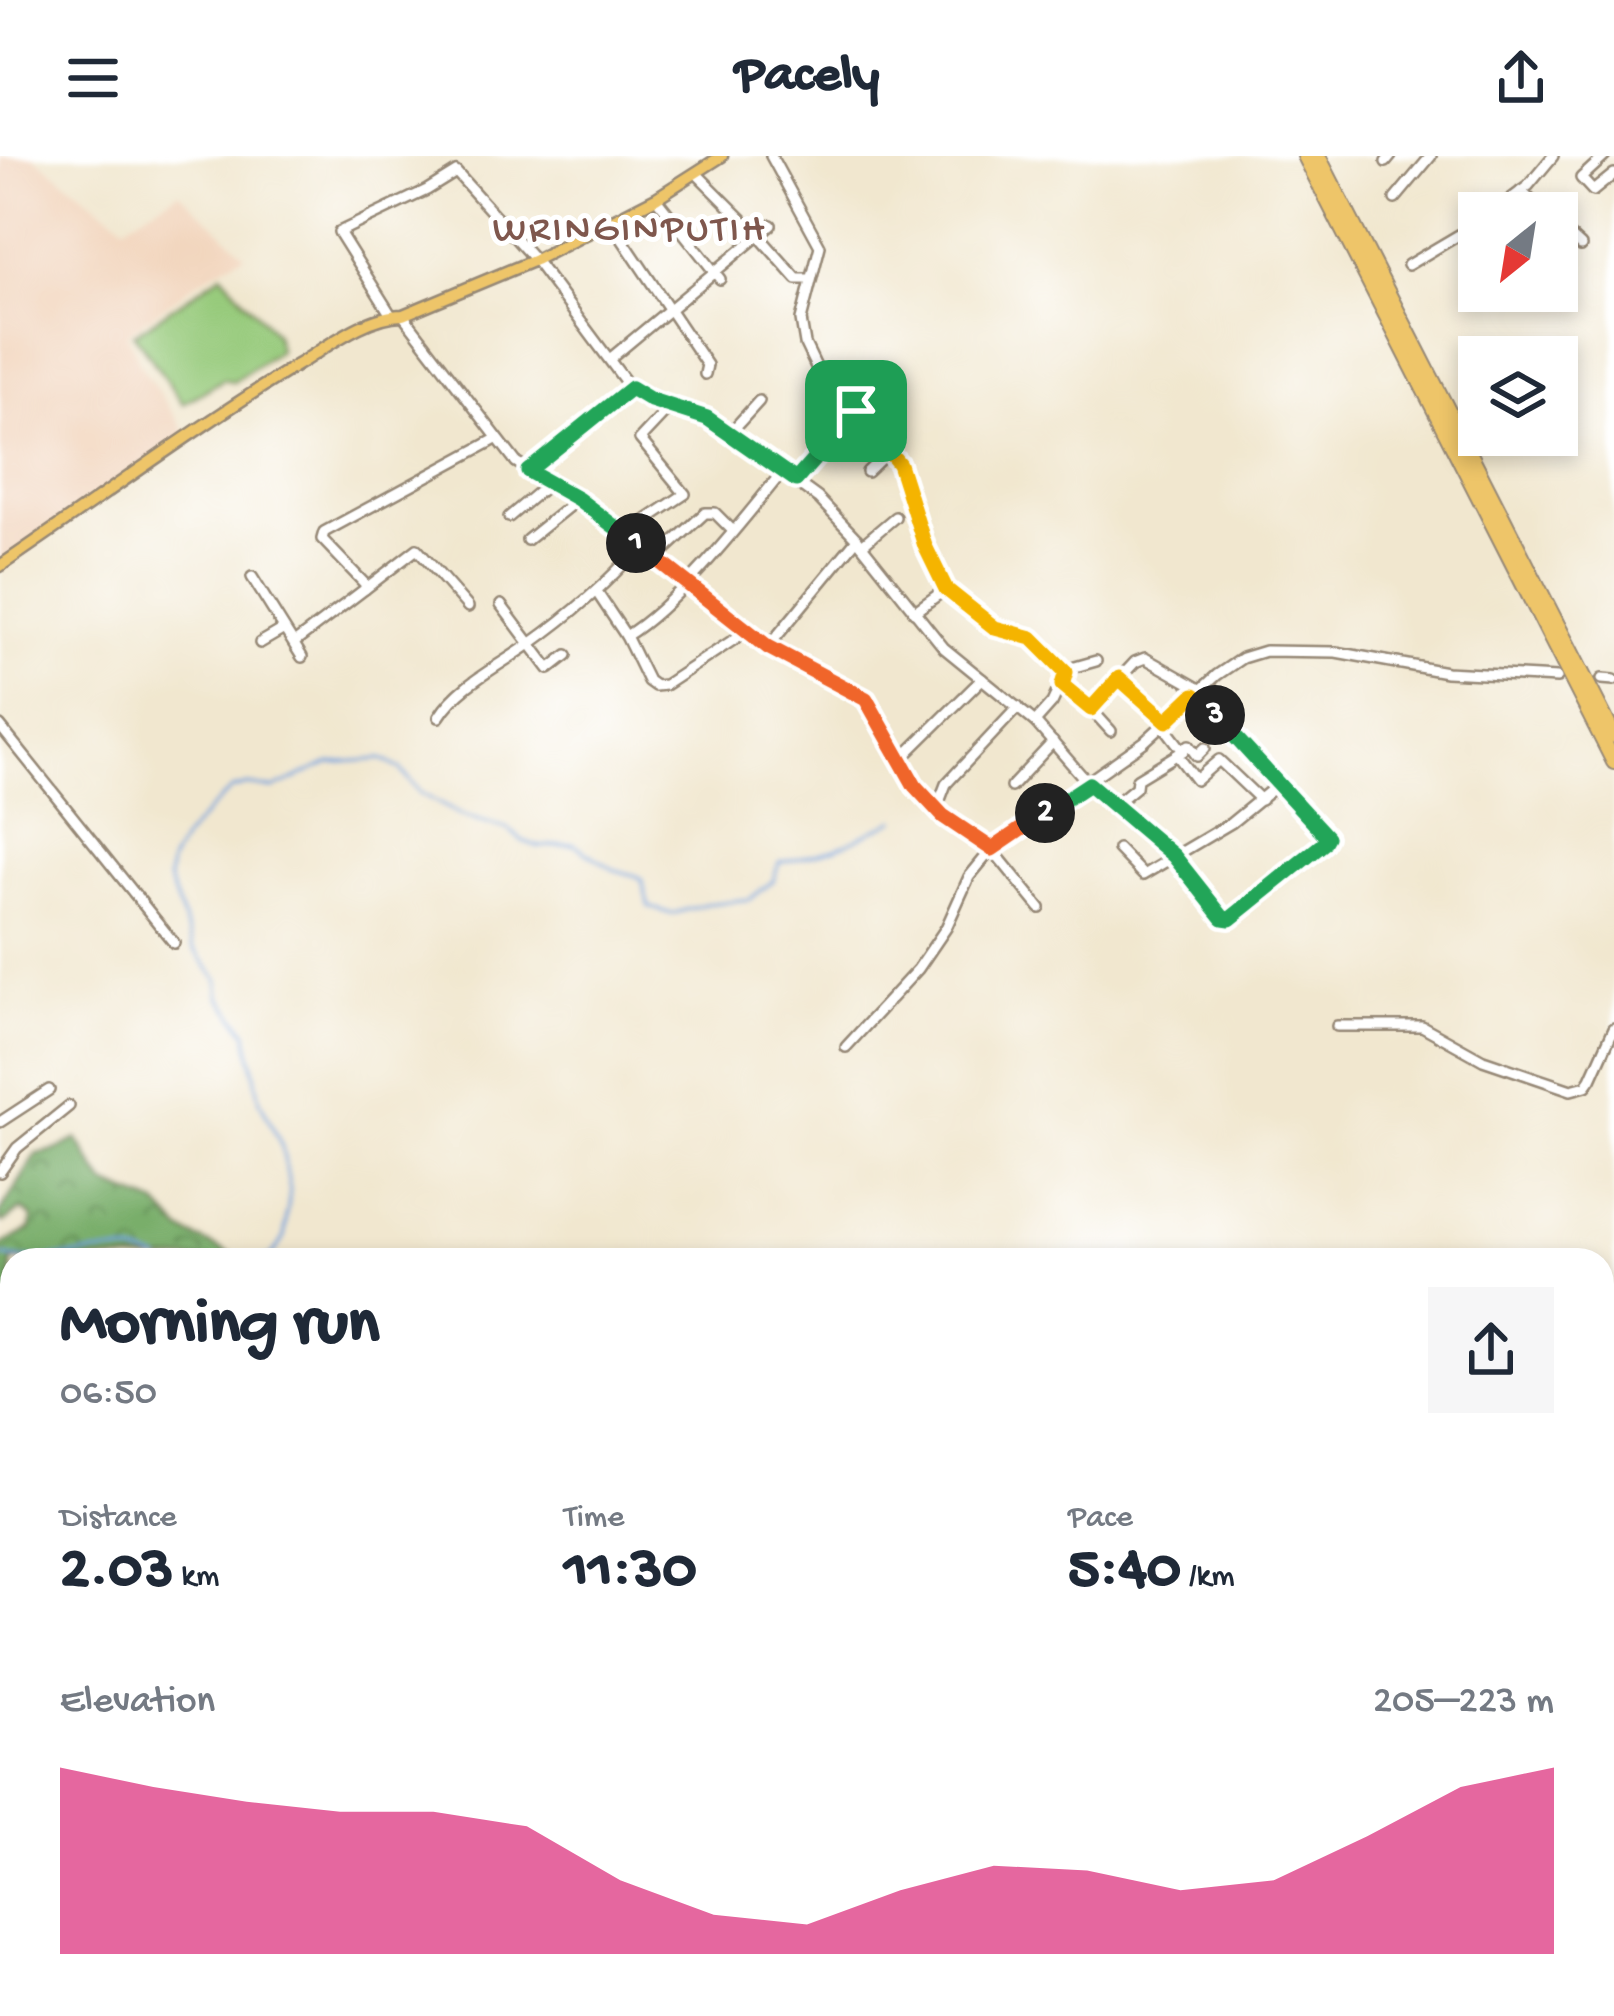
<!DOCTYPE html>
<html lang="en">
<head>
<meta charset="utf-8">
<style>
	:root { --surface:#fff; --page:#f6f6f7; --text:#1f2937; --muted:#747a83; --accent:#db2777 }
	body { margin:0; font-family:"Gochi Hand",sans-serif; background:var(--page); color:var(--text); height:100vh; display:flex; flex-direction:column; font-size:45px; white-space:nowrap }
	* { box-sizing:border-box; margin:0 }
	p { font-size:39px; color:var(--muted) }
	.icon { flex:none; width:66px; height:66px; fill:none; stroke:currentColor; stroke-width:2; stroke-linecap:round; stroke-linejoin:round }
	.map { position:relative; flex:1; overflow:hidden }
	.panel { position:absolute; left:0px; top:1092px; width:1614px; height:768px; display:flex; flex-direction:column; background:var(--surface); border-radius:36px 36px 0 0; box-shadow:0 6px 18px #0003 }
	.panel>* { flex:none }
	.needle { width:78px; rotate:210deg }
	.controls { position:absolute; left:1458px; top:36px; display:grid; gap:24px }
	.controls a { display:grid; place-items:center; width:120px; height:120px; border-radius:0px; background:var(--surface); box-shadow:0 6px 18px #0003; font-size:60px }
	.pin { position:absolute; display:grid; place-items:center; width:102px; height:102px; color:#fff; margin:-51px; border-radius:24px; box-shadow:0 6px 18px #0006 }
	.km { position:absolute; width:60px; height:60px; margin:-30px; border-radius:50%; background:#222; color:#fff; font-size:33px; line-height:60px; text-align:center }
	.round { display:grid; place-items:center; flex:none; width:126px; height:126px; border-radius:0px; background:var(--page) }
	.headline { display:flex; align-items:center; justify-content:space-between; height:204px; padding:0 60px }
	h1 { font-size:66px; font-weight:700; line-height:90px }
	.stats { display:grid; grid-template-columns:repeat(3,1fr); gap:18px; height:204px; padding:12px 60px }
	.stats div { display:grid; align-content:center }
	.stats b { font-size:60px; font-weight:700 }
	.stats small { font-size:33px; font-weight:400 }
	.stats p { font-size:33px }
	.chart { height:336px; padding:24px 60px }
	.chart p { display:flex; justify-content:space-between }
	.chart svg { width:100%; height:216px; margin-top:12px; fill:var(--accent); opacity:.7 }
	header { display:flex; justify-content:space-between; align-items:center; height:156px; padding:0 60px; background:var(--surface); font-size:54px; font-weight:700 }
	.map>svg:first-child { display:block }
	.built { fill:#f2d5bd }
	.industrial { fill:#cfc1ba }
	.forest { fill:url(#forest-crowns); stroke:#5a6c44; stroke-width:3 }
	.pitch { fill:#97ca7b; stroke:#697a4c; stroke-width:3 }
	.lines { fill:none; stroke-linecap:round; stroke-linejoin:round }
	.stream { stroke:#72a2dc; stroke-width:3 }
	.minor-casing { stroke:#968876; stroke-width:14 }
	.major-casing { stroke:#968876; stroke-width:15 }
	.highway-casing { stroke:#968876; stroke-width:18 }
	.minor { stroke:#fff; stroke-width:9 }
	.major { stroke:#eec569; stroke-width:10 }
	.highway { stroke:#eec569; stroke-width:14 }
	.split-1-casing { stroke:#fff; stroke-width:24 }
	.split-2-casing { stroke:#fff; stroke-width:24 }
	.split-3-casing { stroke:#fff; stroke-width:24 }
	.split-4-casing { stroke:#fff; stroke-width:24 }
	.split-1 { stroke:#22a559; stroke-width:15 }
	.split-2 { stroke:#f0652b; stroke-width:15 }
	.split-3 { stroke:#22a559; stroke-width:15 }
	.split-4 { stroke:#f5b400; stroke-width:15 }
	.labels { text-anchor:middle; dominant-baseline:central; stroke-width:10; stroke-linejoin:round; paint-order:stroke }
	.quarter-label { font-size:39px; letter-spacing:3px; fill:#7f574d; stroke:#fff }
</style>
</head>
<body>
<header><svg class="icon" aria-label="menu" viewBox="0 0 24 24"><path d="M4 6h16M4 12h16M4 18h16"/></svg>Pacely<svg class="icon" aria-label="share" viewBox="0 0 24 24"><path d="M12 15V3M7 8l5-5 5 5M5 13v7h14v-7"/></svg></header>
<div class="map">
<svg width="1614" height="1860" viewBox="0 0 1614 1860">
	<defs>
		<pattern id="forest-crowns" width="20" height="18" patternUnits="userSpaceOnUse" patternTransform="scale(3)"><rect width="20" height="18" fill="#79ae6b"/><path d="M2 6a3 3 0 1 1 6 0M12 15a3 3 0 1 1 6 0" fill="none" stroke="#648e57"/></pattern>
	</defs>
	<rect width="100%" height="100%" fill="#fff"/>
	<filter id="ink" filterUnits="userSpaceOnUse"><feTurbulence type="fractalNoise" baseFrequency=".00833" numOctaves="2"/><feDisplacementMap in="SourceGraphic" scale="24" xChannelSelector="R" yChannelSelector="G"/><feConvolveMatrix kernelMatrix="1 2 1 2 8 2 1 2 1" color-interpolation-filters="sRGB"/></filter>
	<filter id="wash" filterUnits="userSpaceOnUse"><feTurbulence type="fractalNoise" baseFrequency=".004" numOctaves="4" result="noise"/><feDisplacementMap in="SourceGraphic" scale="48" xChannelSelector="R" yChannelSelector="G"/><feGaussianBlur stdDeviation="2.7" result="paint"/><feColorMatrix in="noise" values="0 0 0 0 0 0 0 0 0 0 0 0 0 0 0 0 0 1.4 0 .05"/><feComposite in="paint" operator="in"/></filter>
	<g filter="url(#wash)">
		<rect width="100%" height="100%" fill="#f1e7cf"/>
		<path class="built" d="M0 0H33L125 69 179 36 245 98 197 126 127 178 142 212 189 281 0 415Z"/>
		<path class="industrial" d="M1175 1848H1346L1340 1860H1181Z"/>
		<g class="forest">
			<path d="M77 983 105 1028 158 1049 182 1075 244 1104H12V1198L3 1189 10 1163 0 1157V1090L31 1073 32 1061 22 1053 5 1066H0V1057L37 998 56 994Z"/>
			<path d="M12 1393V1536L0 1554V1401Z"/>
		</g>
		<path class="pitch" d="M222 118 275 178 279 194 233 226 224 223 183 248 134 178Z"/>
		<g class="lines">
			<g class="stream">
				<path d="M0 1100C58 1112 100 1083 160 1104"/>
				<path d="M258 1104 270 1101 284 1083 290 1034 282 991 260 945 247 877 220 840 218 824 194 793 168 723 170 707 183 683 208 655 232 633 248 629 273 633 329 607 382 603 400 613 420 637 462 660 508 673 523 685 540 691 574 688 613 713 637 720 642 724 649 751 672 758 705 748 750 743 773 725 779 707 835 693 895 664"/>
				<path d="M0 1482 12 1487"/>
			</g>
		</g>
	</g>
	<g filter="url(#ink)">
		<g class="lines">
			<defs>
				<g id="minor">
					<path d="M771 0 820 90 801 164 805 188 816 211 895 301 925 390 946 433 995 472 1032 482 1066 516"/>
					<path d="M1605 0 1581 22 1593 35 1614 18"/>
					<path d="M1386 6 1391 0"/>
					<path d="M696 17 748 69"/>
					<path d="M1521 35 1545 57"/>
					<path d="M656 42 720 123"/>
					<path d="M1395 43 1431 0"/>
					<path d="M1492 57 1528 30 1553 0"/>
					<path d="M610 65 707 209 705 218"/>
					<path d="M1557 68 1581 90"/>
					<path d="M758 79 797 123H810"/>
					<path d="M1557 103 1567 108"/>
					<path d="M1408 109 1479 67"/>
					<path d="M391 159 339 76 427 34 456 16 535 104 631 233 718 269 818 342 857 383 944 492 1035 566 1089 628 1174 700 1228 764 1323 688 1326 681 1253 598 1194 539"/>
					<path d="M403 159 516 306 603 360 768 491 866 543 909 623 936 654"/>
					<path d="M611 202 771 69"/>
					<path d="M730 277 759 245"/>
					<path d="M528 315 631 233"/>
					<path d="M867 316 890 294"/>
					<path d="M796 324 856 255"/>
					<path d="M509 361 548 328"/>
					<path d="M625 378 685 338 640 283 671 250"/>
					<path d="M527 384 578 343"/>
					<path d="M862 389 895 361"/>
					<path d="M655 403 705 357H715L733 375"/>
					<path d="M252 421 302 501"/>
					<path d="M365 433 417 393 468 451"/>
					<path d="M596 435 626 480 648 525 655 530 665 529 747 475"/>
					<path d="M501 449 549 513 567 499"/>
					<path d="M914 456 946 433"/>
					<path d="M626 480C676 450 745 362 783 315"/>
					<path d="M260 487 284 473"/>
					<path d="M294 487 365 433V428L322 383 324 376 496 283"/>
					<path d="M768 491 857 383"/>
					<path d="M1119 522 1167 565"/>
					<path d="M1602 523 1614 524"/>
					<path d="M1062 529 1091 553 1135 506 1145 502 1200 533"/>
					<path d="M1018 551 946 628 936 654 992 693 1040 752"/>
					<path d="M1091 553 1111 575"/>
					<path d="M439 561C458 530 497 511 527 490 568 461 607 428 640 390"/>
					<path d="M1035 566 1052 547 1068 513 1096 505"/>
					<path d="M0 570 174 787"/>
					<path d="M1183 595 1189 589 1197 600 1205 592"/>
					<path d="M1177 599 1196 624 1219 604 1261 644"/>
					<path d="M900 604 982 523"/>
					<path d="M1011 631 1053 586"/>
					<path d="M1114 649 1136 631 1137 623 1183 595 1163 569"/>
					<path d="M1118 693 1143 719 1231 667 1280 627"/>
					<path d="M1337 870H1422L1483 904 1571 934 1586 930 1591 923 1614 872"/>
					<path d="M846 891 918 813 946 772 969 721 992 693 1144 586 1217 519 1242 502 1265 495 1336 496 1446 516 1557 522"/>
					<path d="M0 966 49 934"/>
					<path d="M0 1016 17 992 69 950"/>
					<path d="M0 1299 12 1303"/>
					<path d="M1602 1762 1614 1755"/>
					<path d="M689 1848 697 1860"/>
					<path d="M760 1848 774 1860"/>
					<path d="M856 1848 865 1860"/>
					<path d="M926 1848 933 1860"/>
					<path d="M957 1860 963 1856"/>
					<path d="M1436 1860 1476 1848"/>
				</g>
				<path id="major" d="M0 410C99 343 195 272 297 209 327 191 367 159 403 159L535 104 656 42 722 0"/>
				<g id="highway">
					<path d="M1305 0 1614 606"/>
					<path d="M1318 0 1614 580"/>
					<path d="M1603 1860 1614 1850"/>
				</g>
			</defs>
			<use href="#minor" class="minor-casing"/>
			<use href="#major" class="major-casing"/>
			<use href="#highway" class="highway-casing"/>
			<use href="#minor" class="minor"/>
			<use href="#major" class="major"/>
			<use href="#highway" class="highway"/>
		</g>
	</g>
	<g class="lines" filter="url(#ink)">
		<defs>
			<path id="split-1" d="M636 387 578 343 528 315 631 232 651 244 707 262 796 324 856 255"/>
			<path id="split-2" d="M636 387 768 491 866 543 915 630 943 660 992 693 1045 657"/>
			<path id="split-3" d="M1045 657 1089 628 1174 700 1223 762 1230 763 1323 688 1327 681 1215 559"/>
			<path id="split-4" d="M856 255 899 308 925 390 946 433 995 472 1032 482 1066 516 1062 529 1091 553 1119 522 1167 565 1194 539 1215 559"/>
		</defs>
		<use href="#split-1" class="split-1-casing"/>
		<use href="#split-2" class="split-2-casing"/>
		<use href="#split-3" class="split-3-casing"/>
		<use href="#split-4" class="split-4-casing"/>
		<use href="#split-1" class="split-1"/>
		<use href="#split-2" class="split-2"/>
		<use href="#split-3" class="split-3"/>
		<use href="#split-4" class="split-4"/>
	</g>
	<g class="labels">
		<g class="quarter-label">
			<text x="630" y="76">WRINGINPUTIH</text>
		</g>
	</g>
</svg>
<div class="controls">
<a><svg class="needle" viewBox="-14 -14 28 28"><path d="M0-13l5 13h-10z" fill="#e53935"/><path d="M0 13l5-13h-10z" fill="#747a83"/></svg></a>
<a><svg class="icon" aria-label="layers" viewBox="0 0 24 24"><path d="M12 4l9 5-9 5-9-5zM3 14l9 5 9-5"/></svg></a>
</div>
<div class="pin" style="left:856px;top:255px;background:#1e9e55"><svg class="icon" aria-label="arrive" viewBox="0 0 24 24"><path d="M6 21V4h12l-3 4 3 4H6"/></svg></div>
<b class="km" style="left:636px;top:387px">1</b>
<b class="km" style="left:1045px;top:657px">2</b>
<b class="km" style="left:1215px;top:559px">3</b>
<section class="panel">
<div class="headline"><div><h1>Morning run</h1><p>06:50</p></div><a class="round"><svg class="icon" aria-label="share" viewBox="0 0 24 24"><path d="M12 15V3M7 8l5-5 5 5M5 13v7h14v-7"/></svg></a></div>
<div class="stats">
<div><p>Distance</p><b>2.03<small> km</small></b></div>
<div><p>Time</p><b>11:30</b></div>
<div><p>Pace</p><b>5:40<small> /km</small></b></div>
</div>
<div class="chart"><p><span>Elevation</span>205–223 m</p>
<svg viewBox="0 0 160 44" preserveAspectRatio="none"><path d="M0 44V6L10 10L20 13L30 15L40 15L50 18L60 29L70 36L80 38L90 31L100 26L110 27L120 31L130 29L140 20L150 10L160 6V44z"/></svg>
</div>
</section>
</div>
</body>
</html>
